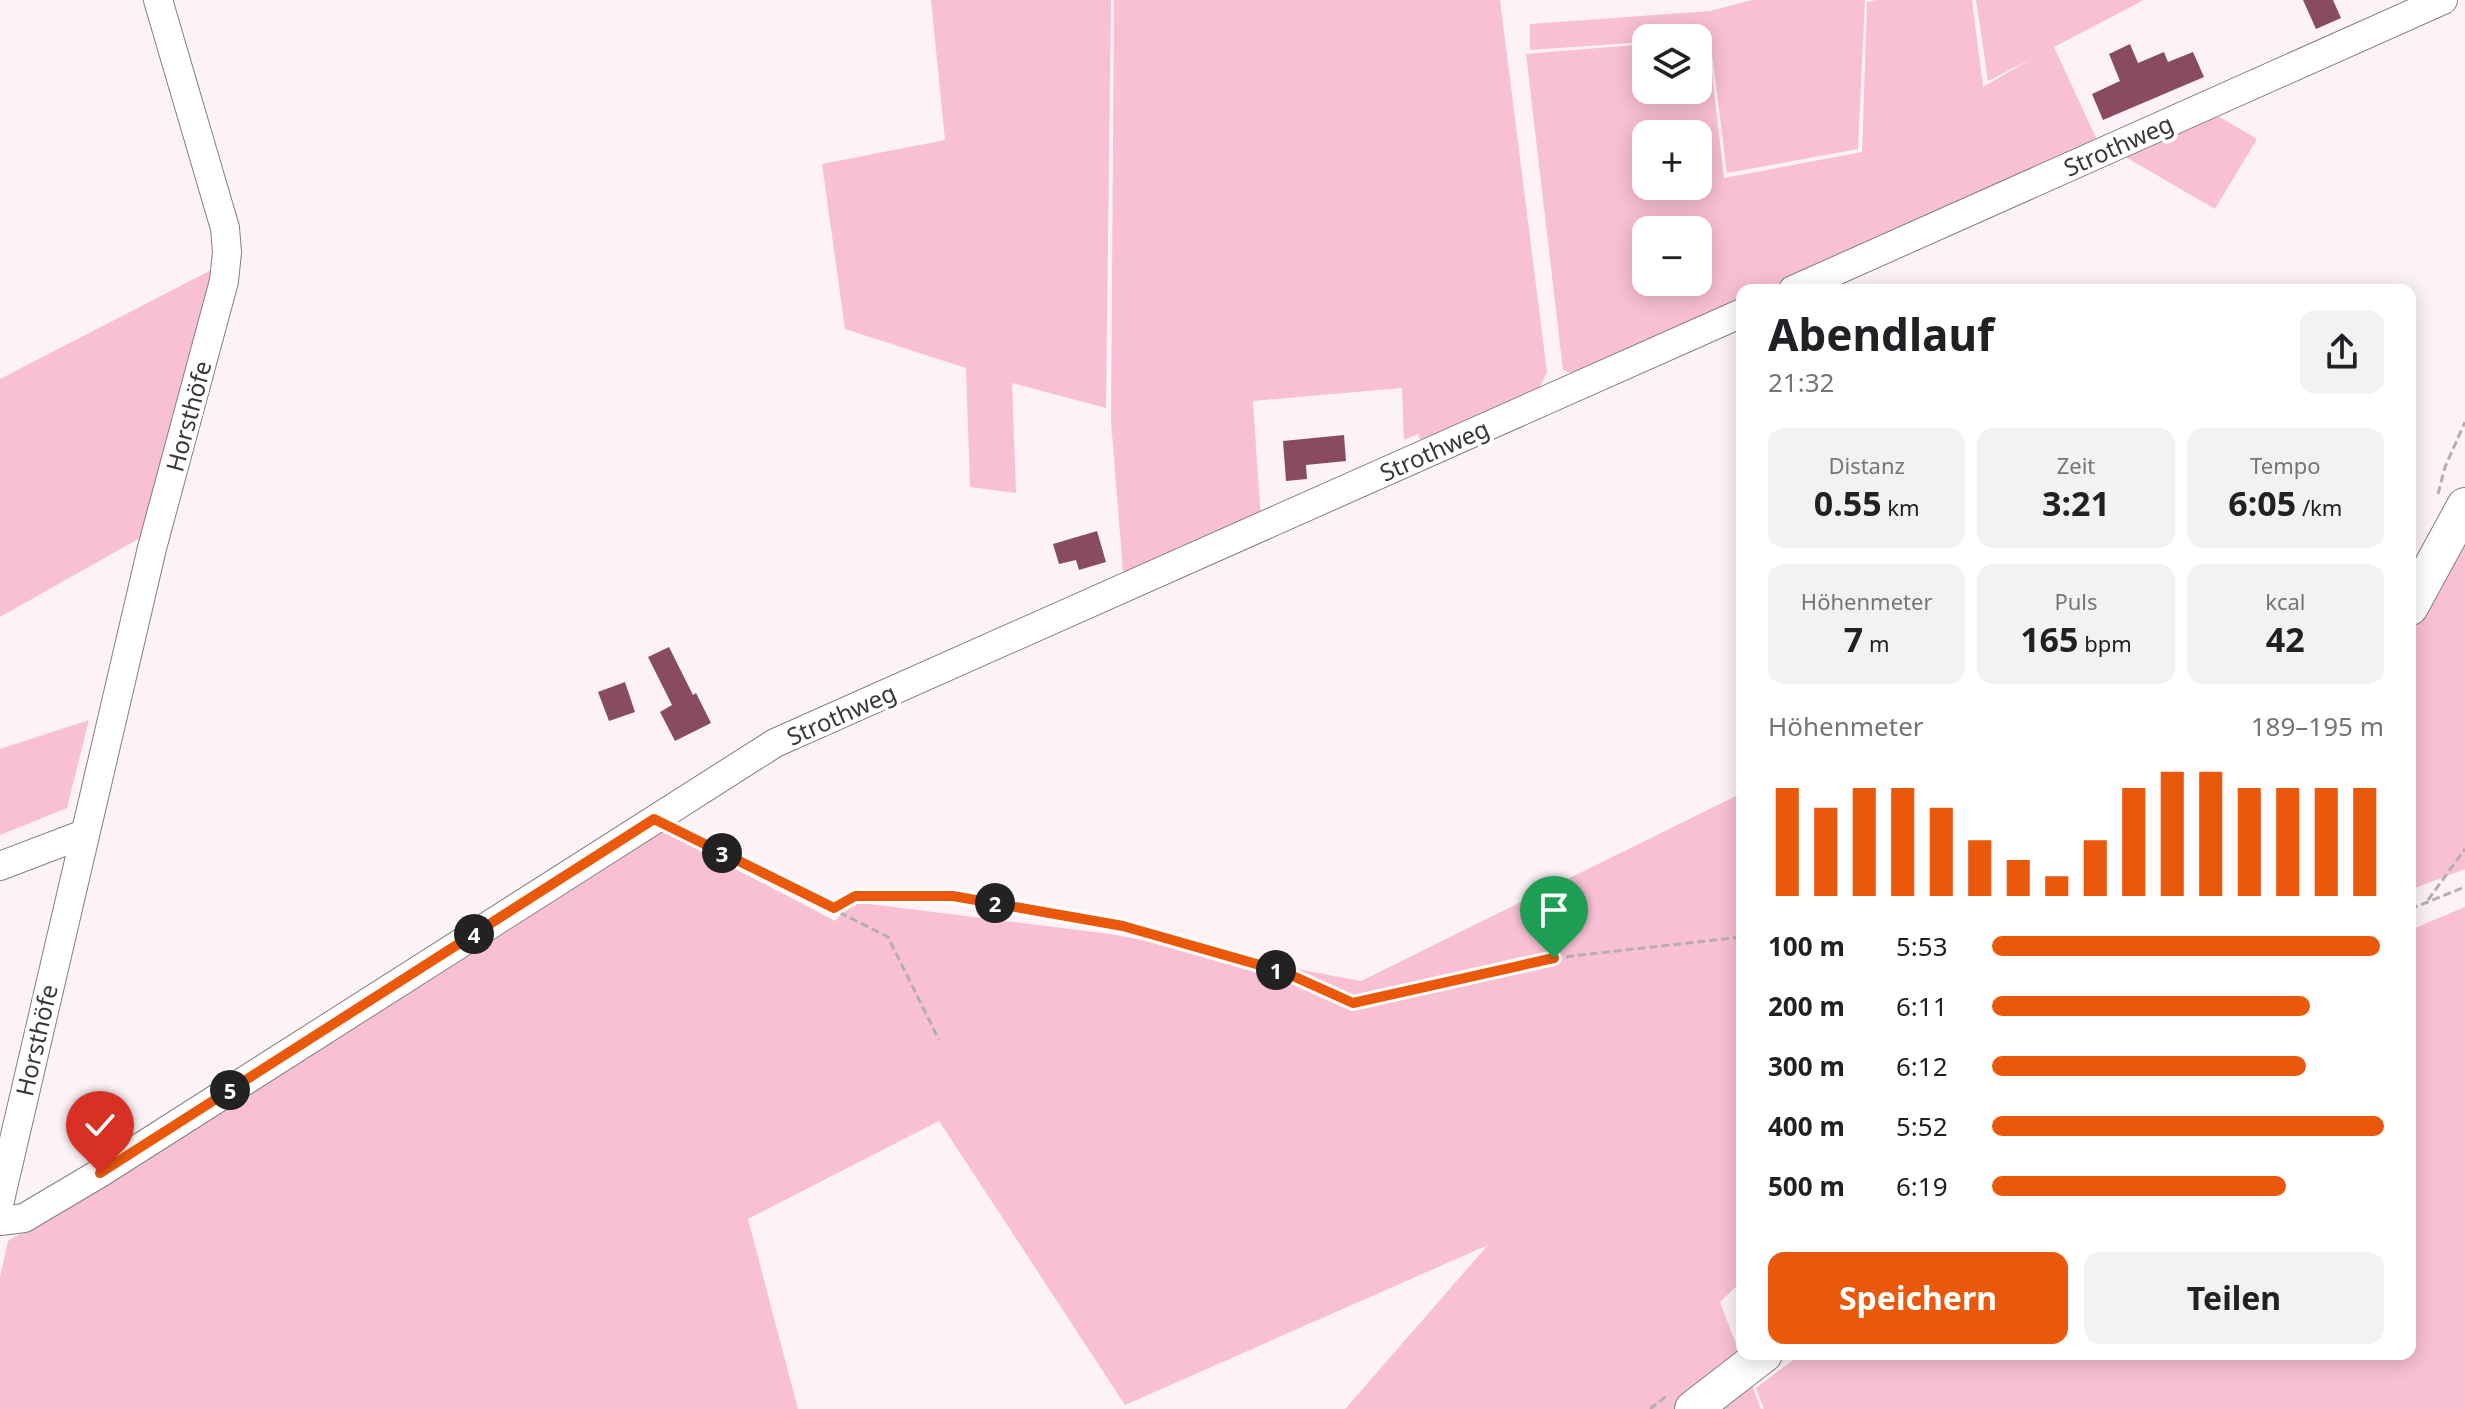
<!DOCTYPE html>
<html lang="de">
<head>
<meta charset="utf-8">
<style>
	:root { --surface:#fff; --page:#f2f2f2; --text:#202124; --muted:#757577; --accent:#ea580c }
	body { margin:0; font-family:"Noto Sans",sans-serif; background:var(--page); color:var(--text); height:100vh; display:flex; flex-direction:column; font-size:30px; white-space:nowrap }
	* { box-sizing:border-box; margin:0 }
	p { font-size:26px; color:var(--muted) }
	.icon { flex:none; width:44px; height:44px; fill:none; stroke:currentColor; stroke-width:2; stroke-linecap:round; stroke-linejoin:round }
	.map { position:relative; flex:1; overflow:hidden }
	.side { position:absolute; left:1736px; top:284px; width:680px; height:1076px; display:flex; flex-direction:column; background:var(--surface); border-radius:16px; box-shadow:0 4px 20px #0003 }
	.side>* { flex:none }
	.tools { position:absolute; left:1632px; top:24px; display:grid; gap:16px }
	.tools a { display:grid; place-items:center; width:80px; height:80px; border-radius:16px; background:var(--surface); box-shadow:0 4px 20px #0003; font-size:40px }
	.pin { position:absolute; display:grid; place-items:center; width:68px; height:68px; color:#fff; margin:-82px -34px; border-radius:50% 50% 50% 0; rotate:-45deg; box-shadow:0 0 8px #0007 }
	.pin .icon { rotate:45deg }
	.km { position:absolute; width:40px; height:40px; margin:-20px; border-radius:50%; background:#222; color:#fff; font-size:22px; line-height:40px; text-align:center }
	.round { display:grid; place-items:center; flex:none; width:84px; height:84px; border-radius:16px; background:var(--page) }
	.overview { display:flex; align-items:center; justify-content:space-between; height:136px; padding:0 32px }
	h1 { font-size:44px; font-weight:700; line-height:60px }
	.figures { display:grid; grid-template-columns:repeat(3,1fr); gap:12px; height:136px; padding:8px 32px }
	.figures div { display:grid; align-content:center; border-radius:16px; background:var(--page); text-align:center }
	.figures b { font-size:34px; font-weight:700 }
	.figures small { font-size:22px; font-weight:400 }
	.figures p { font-size:22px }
	.chart { height:224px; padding:16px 32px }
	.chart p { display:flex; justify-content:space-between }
	.chart svg { width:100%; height:144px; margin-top:8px; stroke:var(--accent); stroke-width:6 }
	.button { display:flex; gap:16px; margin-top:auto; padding:16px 32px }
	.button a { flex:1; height:92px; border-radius:16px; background:var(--accent); color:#fff; font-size:32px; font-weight:700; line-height:92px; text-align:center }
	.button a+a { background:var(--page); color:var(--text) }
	ul { padding:0 32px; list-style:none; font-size:26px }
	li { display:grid; grid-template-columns:128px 96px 1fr; align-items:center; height:60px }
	li i { height:20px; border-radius:10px; background:var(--accent) }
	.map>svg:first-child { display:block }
	.green { fill:#f9c0d3; fill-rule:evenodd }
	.building { fill:#894b62 }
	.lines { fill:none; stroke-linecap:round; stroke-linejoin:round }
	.minor-casing { stroke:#857d7f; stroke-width:30 }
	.major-casing { stroke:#857d7f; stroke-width:38 }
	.path { stroke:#b5aeb0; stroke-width:3; stroke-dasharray:8 4; stroke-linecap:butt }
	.minor { stroke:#fff; stroke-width:28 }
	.major { stroke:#fff; stroke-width:36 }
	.route-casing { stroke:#fff; stroke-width:16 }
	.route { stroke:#ea580c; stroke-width:10 }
	.labels { text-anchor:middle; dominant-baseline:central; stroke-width:8; stroke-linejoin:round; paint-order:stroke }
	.street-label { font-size:24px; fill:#3b3738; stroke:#fff }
</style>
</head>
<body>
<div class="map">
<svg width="2465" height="1409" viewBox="0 0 2465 1409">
	<rect width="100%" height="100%" fill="#fdf3f6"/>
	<g class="green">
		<path d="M931 0H1111L1106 408 1012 383 1016 493 970 487 966 368 845 329 822 164 945 140Z"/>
		<path d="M1114 0H1500L1547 372 1537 393 1422 445 1418 434 1404 440 1402 388 1253 401 1261 521 1124 584 1111 421Z"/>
		<path d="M1752 0H1865L1858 149 1727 173 1710 38H1646V42L1530 50V24L1710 11Z"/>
		<path d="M1876 0H1972L1983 87 2033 58 1988 81 1976 0H2144L2054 47 2098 142 1766 290H1742V301L1576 375 1563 370 1526 54 1646 44V90H1698V40L1708 39 1724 178 1862 152 1867 2ZM1646 134H1698V186H1646ZM1646 230H1698V282H1646Z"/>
		<path d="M2211 112 2257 139 2215 209 2122 155Z"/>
		<path d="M219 266 147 534 0 617V379Z"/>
		<path d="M2465 541V869L2410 890V626Z"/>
		<path d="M89 720 67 808 0 835V749Z"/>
		<path d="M1742 793V1281L1720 1302 1761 1409H1345L1488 1245 1125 1405 939 1121 748 1219 798 1409H0V1277L8 1241 101 1187 657 828 835 921 853 902 1110 934 1361 981Z"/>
		<path d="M2465 907V1409H1764L1756 1388 1801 1354H2410V930Z"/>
	</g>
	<g class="building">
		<path d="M2303 0H2333L2341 18 2316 29Z"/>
		<path d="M2130 44 2138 63 2164 52 2168 62 2193 52 2204 77 2103 120 2092 94 2120 81 2109 54Z"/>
		<path d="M1344 435 1346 461 1306 465 1307 479 1286 481 1283 441Z"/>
		<path d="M1097 531 1106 562 1079 570 1076 560 1059 564 1053 544Z"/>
		<path d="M669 647 693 695 696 693 711 723 675 741 660 712 672 705 648 657Z"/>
		<path d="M625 682 635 712 609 721 598 692Z"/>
	</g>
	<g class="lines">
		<defs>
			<g id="minor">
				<path d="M1793 290 2443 0"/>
				<path d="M0 866 84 834"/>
				<path d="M0 1200 152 548 224 281 227 252 225 228 158 0"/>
				<path d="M0 1221 24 1218 100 1173 775 743 1742 313"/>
			</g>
			<g id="major">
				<path d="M2410 607 2465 506"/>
				<path d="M1693 1409 1764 1354"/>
			</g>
		</defs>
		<use href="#minor" class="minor-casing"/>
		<use href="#major" class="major-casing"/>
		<g class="path">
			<path d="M2438 494 2445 467 2465 422"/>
			<path d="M679 831 888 937 939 1040"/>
			<path d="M2428 900 2465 849"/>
			<path d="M834 908 855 896H953L1123 926 1284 972 1353 1003 1554 958 1742 937"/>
			<path d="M2410 909 2465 887"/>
			<path d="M1650 1409 1669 1394"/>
		</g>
		<use href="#minor" class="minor"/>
		<use href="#major" class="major"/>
	</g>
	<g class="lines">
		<defs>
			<path id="route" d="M100 1173 654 819 834 908 855 896H953L1123 926 1284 972 1353 1003 1554 958"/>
		</defs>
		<use href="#route" class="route-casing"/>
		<use href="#route" class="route"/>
	</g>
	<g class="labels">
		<g class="street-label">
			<text transform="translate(2118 145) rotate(-24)">Strothweg</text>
			<text transform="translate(188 416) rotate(-75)">Horsthöfe</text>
			<text transform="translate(1434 450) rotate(-24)">Strothweg</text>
			<text transform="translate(841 714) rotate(-24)">Strothweg</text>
			<text transform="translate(36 1040) rotate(-77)">Horsthöfe</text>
		</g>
	</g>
</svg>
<div class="tools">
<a><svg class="icon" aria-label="layers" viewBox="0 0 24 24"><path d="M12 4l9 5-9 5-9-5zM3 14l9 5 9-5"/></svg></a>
<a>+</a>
<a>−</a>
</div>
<div class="pin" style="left:1554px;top:958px;background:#1e9e55"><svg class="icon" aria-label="arrive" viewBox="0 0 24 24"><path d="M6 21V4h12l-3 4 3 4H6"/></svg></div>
<div class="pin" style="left:100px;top:1173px;background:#d93025"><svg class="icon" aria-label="check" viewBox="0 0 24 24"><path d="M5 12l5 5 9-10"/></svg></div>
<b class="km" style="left:1276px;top:970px">1</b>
<b class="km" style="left:995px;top:903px">2</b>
<b class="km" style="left:722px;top:853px">3</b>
<b class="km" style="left:474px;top:934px">4</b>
<b class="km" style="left:230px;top:1090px">5</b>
<section class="side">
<div class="overview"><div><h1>Abendlauf</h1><p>21:32</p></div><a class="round"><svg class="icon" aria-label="share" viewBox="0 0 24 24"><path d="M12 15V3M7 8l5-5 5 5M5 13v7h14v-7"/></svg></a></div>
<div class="figures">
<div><p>Distanz</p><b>0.55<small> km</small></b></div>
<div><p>Zeit</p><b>3:21</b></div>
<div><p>Tempo</p><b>6:05<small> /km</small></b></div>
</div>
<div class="figures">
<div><p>Höhenmeter</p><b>7<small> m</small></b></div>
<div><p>Puls</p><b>165<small> bpm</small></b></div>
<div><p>kcal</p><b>42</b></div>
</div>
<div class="chart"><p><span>Höhenmeter</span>189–195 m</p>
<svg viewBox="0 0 160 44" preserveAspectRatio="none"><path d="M5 44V11M15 44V17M25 44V11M35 44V11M45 44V17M55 44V27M65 44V33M75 44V38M85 44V27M95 44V11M105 44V6M115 44V6M125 44V11M135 44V11M145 44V11M155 44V11"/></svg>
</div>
<ul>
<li><b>100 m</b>5:53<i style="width:99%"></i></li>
<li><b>200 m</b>6:11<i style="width:81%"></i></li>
<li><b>300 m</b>6:12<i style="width:80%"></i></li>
<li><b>400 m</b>5:52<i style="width:100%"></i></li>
<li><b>500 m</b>6:19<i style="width:75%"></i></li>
</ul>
<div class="button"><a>Speichern</a><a>Teilen</a></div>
</section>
</div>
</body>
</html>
